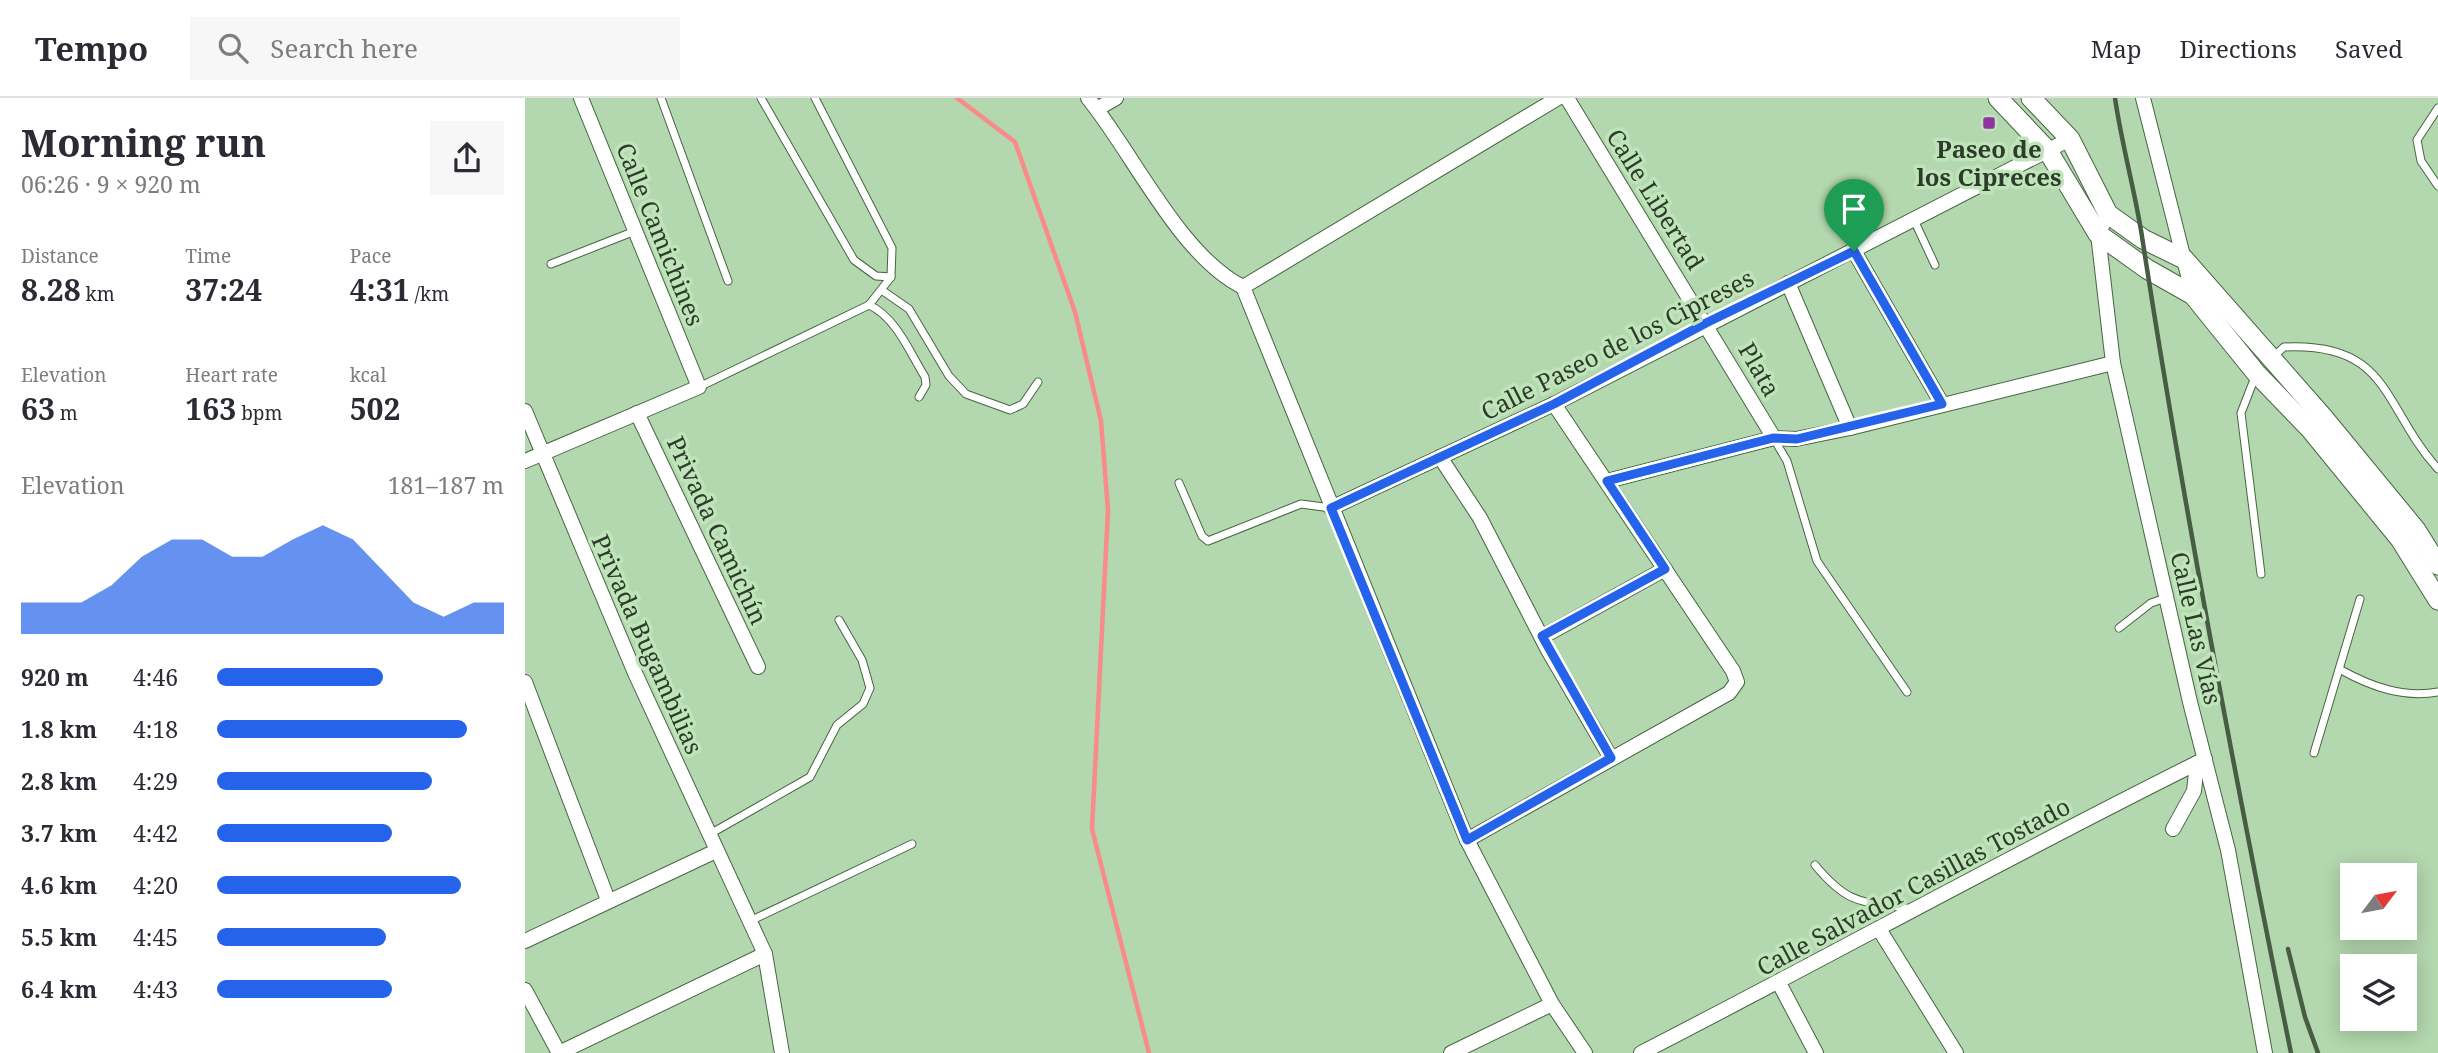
<!DOCTYPE html>
<html lang="en">
<head>
<meta charset="utf-8">
<style>
	:root { --surface:#fff; --page:#f7f7f7; --text:#2b2b33; --muted:#7c7c81; --line:#e1e1e2; --accent:#2563eb }
	body { margin:0; font-family:"Noto Serif",serif; background:var(--page); color:var(--text); height:100vh; display:flex; flex-direction:column; font-size:26px; white-space:nowrap }
	* { box-sizing:border-box; margin:0 }
	p { font-size:23px; color:var(--muted) }
	.icon { flex:none; width:38px; height:38px; fill:none; stroke:currentColor; stroke-width:2; stroke-linecap:round; stroke-linejoin:round }
	.map { position:relative; flex:1; overflow:hidden }
	.details { display:flex; flex-direction:column; background:var(--surface); width:525px }
	.details>* { flex:none }
	.needle { width:46px; rotate:58deg }
	.fabs { position:absolute; left:1815px; top:765px; display:grid; gap:14px }
	.fabs a { display:grid; place-items:center; width:77px; height:77px; border-radius:0px; background:var(--surface); box-shadow:0 4px 18px #0003; font-size:35px }
	.pin { position:absolute; display:grid; place-items:center; width:60px; height:60px; color:#fff; margin:-72px -30px; border-radius:50% 50% 50% 0; rotate:-45deg; box-shadow:0 0 7px #0007 }
	.pin .icon { rotate:45deg }
	.round { display:grid; place-items:center; flex:none; width:74px; height:74px; border-radius:0px; background:var(--page) }
	.overview { display:flex; align-items:center; justify-content:space-between; height:119px; padding:0 21px }
	h1 { font-size:38px; font-weight:700; line-height:52px }
	.metrics { display:grid; grid-template-columns:repeat(3,1fr); gap:10px; height:119px; padding:7px 21px }
	.metrics div { display:grid; align-content:center }
	.metrics b { font-size:30px; font-weight:700 }
	.metrics small { font-size:19px; font-weight:400 }
	.metrics p { font-size:19px }
	.chart { height:196px; padding:14px 21px }
	.chart p { display:flex; justify-content:space-between }
	.chart svg { width:100%; height:126px; margin-top:7px; fill:var(--accent); opacity:.7 }
	ul { padding:0 21px; list-style:none; font-size:23px }
	li { display:grid; grid-template-columns:112px 84px 1fr; align-items:center; height:52px }
	li i { height:18px; border-radius:9px; background:var(--accent) }
	header { display:flex; align-items:center; gap:42px; box-sizing:border-box; height:98px; padding:0 35px; background:var(--surface); border-bottom:2px solid var(--line) }
	header strong { font-size:33px }
	nav { display:flex; gap:38px; margin-inline-start:auto; font-size:24px }
	.search { width:490px; height:63px; background:var(--page); display:flex; align-items:center; gap:18px; box-sizing:border-box; padding:0 24px; border-radius:0px; color:var(--muted); font-size:26px }
	main { display:flex; flex:1; min-height:0 }
	.map>svg:first-child { display:block }
	.lines { fill:none; stroke-linecap:round; stroke-linejoin:round }
	.stream { stroke:#f98b8a; stroke-width:4.5 }
	.lane-casing { stroke:#466641; stroke-width:9 }
	.street-casing { stroke:#466641; stroke-width:16 }
	.secondary-casing { stroke:#466641; stroke-width:21 }
	.lane { stroke:#fff; stroke-width:7 }
	.street { stroke:#fff; stroke-width:14 }
	.secondary { stroke:#fff; stroke-width:19 }
	.rail { stroke:#485b45; stroke-width:4.5 }
	.route-casing { stroke:#fff; stroke-width:14 }
	.route { stroke:#2563eb; stroke-width:9 }
	.poi-dot { fill:#8f339e; stroke:#c0e4ba; stroke-width:2.5 }
	.labels { text-anchor:middle; dominant-baseline:central; stroke-width:7; stroke-linejoin:round; paint-order:stroke }
	.poi-label { font-size:24px; font-weight:bold; fill:#2c3b2a; stroke:#c0e4ba }
	.street-label { font-size:24px; fill:#2c3b2a; stroke:#c0e4ba }
</style>
</head>
<body>
<header>
<strong>Tempo</strong>
<div class="search"><svg class="icon" aria-label="search" viewBox="0 0 24 24"><circle cx="10" cy="10" r="6"/><path d="M15 15l6 6"/></svg>Search here</div>
<nav><a>Map</a><a>Directions</a><a>Saved</a></nav>
</header>
<main>
<section class="details">
<div class="overview"><div><h1>Morning run</h1><p>06:26 · 9 × 920 m</p></div><a class="round"><svg class="icon" aria-label="share" viewBox="0 0 24 24"><path d="M12 15V3M7 8l5-5 5 5M5 13v7h14v-7"/></svg></a></div>
<div class="metrics">
<div><p>Distance</p><b>8.28<small> km</small></b></div>
<div><p>Time</p><b>37:24</b></div>
<div><p>Pace</p><b>4:31<small> /km</small></b></div>
</div>
<div class="metrics">
<div><p>Elevation</p><b>63<small> m</small></b></div>
<div><p>Heart rate</p><b>163<small> bpm</small></b></div>
<div><p>kcal</p><b>502</b></div>
</div>
<div class="chart"><p><span>Elevation</span>181–187 m</p>
<svg viewBox="0 0 160 44" preserveAspectRatio="none"><path d="M0 44V33L10 33L20 33L30 27L40 17L50 11L60 11L70 17L80 17L90 11L100 6L110 11L120 22L130 33L140 38L150 33L160 33V44z"/></svg>
</div>
<ul>
<li><b>920 m</b>4:46<i style="width:58%"></i></li>
<li><b>1.8 km</b>4:18<i style="width:87%"></i></li>
<li><b>2.8 km</b>4:29<i style="width:75%"></i></li>
<li><b>3.7 km</b>4:42<i style="width:61%"></i></li>
<li><b>4.6 km</b>4:20<i style="width:85%"></i></li>
<li><b>5.5 km</b>4:45<i style="width:59%"></i></li>
<li><b>6.4 km</b>4:43<i style="width:61%"></i></li>
</ul>
</section>
<div class="map">
<svg width="1913" height="955" viewBox="0 0 1913 955">
	<rect width="100%" height="100%" fill="#b3d7ae"/>
	<g class="lines">
		<path class="stream" d="M432 0 490 44 550 214 576 323 583 412 567 731 624 955"/>
		<defs>
			<g id="lane">
				<path d="M136 0 203 183"/>
				<path d="M236 0 329 162 351 178 366 179"/>
				<path d="M1913 10 1892 42 1896 63 1913 88"/>
				<path d="M1389 122 1410 167"/>
				<path d="M26 166 110 133"/>
				<path d="M358 193 384 211 424 278 441 296 485 312 498 306 513 284"/>
				<path d="M344 207C371 219 385 255 400 279L401 287 394 299"/>
				<path d="M1748 259 1759 249C1866 244 1857 309 1913 371"/>
				<path d="M1730 279 1716 315 1736 476"/>
				<path d="M174 289 344 207 366 179 367 150 290 0"/>
				<path d="M1249 341 1262 363 1292 463 1382 594"/>
				<path d="M654 385 677 438 683 443 776 406 806 410"/>
				<path d="M1594 530 1626 505 1641 500"/>
				<path d="M1816 572C1847 589 1878 600 1913 594"/>
				<path d="M1789 655 1835 501"/>
				<path d="M185 736 285 679 312 627 338 606 345 590 337 562 314 522"/>
				<path d="M1290 767C1324 808 1336 803 1387 811"/>
				<path d="M225 823 387 746"/>
			</g>
			<g id="street">
				<path d="M563 0C608 55 655 158 718 189L942 742 1027 906 1060 955"/>
				<path d="M1042 0 1249 340"/>
				<path d="M1618 0 1668 197"/>
				<path d="M572 11 591 0"/>
				<path d="M1583 116 1573 136 1588 265 1665 604 1703 752 1740 955"/>
				<path d="M1329 153 1417 306"/>
				<path d="M1263 185 1325 330"/>
				<path d="M718 189 1033 0"/>
				<path d="M0 313 110 575 240 856 257 955"/>
				<path d="M112 315 233 569"/>
				<path d="M915 359 955 420 1023 552 1086 660"/>
				<path d="M0 363 174 289 56 0"/>
				<path d="M1082 383 1249 340 1271 341 1325 330 1588 265"/>
				<path d="M806 410 1029 306 1545 41"/>
				<path d="M1017 539 1140 471"/>
				<path d="M0 584 83 802"/>
				<path d="M1648 731 1669 693 1672 665"/>
				<path d="M942 742 1204 595 1212 584 1208 573 1029 306"/>
				<path d="M1354 831 1431 955"/>
				<path d="M0 843 191 753"/>
				<path d="M1254 885 1291 955"/>
				<path d="M0 892 34 955"/>
				<path d="M34 955 240 856"/>
				<path d="M926 955 1027 906"/>
				<path d="M1116 955C1305 858 1490 755 1680 661"/>
			</g>
			<g id="secondary">
				<path d="M1473 0 1523 53 1573 136 1622 171 1668 197 1731 275 1786 332 1875 441 1913 502"/>
				<path d="M1506 0 1545 41 1583 116 1618 141 1659 161 1798 319 1891 432 1913 467"/>
			</g>
		</defs>
		<use href="#lane" class="lane-casing"/>
		<use href="#street" class="street-casing"/>
		<use href="#secondary" class="secondary-casing"/>
		<use href="#lane" class="lane"/>
		<use href="#street" class="street"/>
		<use href="#secondary" class="secondary"/>
		<g class="rail">
			<path d="M1590 0C1597 49 1611 96 1618 145 1660 417 1711 685 1766 955"/>
			<path d="M1763 851 1780 919 1793 955"/>
		</g>
	</g>
	<g class="lines">
		<defs>
			<path id="route" d="M1329 153 1417 306 1272 341 1248 340 1082 383 1140 471 1017 538 1086 660 942 742 806 410 1029 306 1181 225Z"/>
		</defs>
		<use href="#route" class="route-casing"/>
		<use href="#route" class="route"/>
	</g>
	<rect class="poi-dot" x="1457" y="18" width="14" height="14" rx="3.5"/>
	<g class="labels">
		<g class="poi-label">
			<text x="1464" y="50">Paseo de<tspan x="1464" dy="28">los Cipreces</tspan></text>
		</g>
		<g class="street-label">
			<text transform="translate(1131 101) rotate(58)">Calle Libertad</text>
			<text transform="translate(136 136) rotate(68)">Calle Camichines</text>
			<text transform="translate(1092 246) rotate(-27)">Calle Paseo de los Cipreses</text>
			<text transform="translate(1235 271) rotate(60)">Plata</text>
			<text transform="translate(193 432) rotate(65)">Privada Camichín</text>
			<text transform="translate(1672 530) rotate(77)">Calle Las Vías</text>
			<text transform="translate(123 546) rotate(66)">Privada Bugambilias</text>
			<text transform="translate(1388 788) rotate(-28)">Calle Salvador Casillas Tostado</text>
		</g>
	</g>
</svg>
<div class="fabs">
<a><svg class="needle" viewBox="-14 -14 28 28"><path d="M0-13l5 13h-10z" fill="#e53935"/><path d="M0 13l5-13h-10z" fill="#7c7c81"/></svg></a>
<a><svg class="icon" aria-label="layers" viewBox="0 0 24 24"><path d="M12 4l9 5-9 5-9-5zM3 14l9 5 9-5"/></svg></a>
</div>
<div class="pin" style="left:1329px;top:153px;background:#1e9e55"><svg class="icon" aria-label="arrive" viewBox="0 0 24 24"><path d="M6 21V4h12l-3 4 3 4H6"/></svg></div>
</div>
</main>
</body>
</html>
